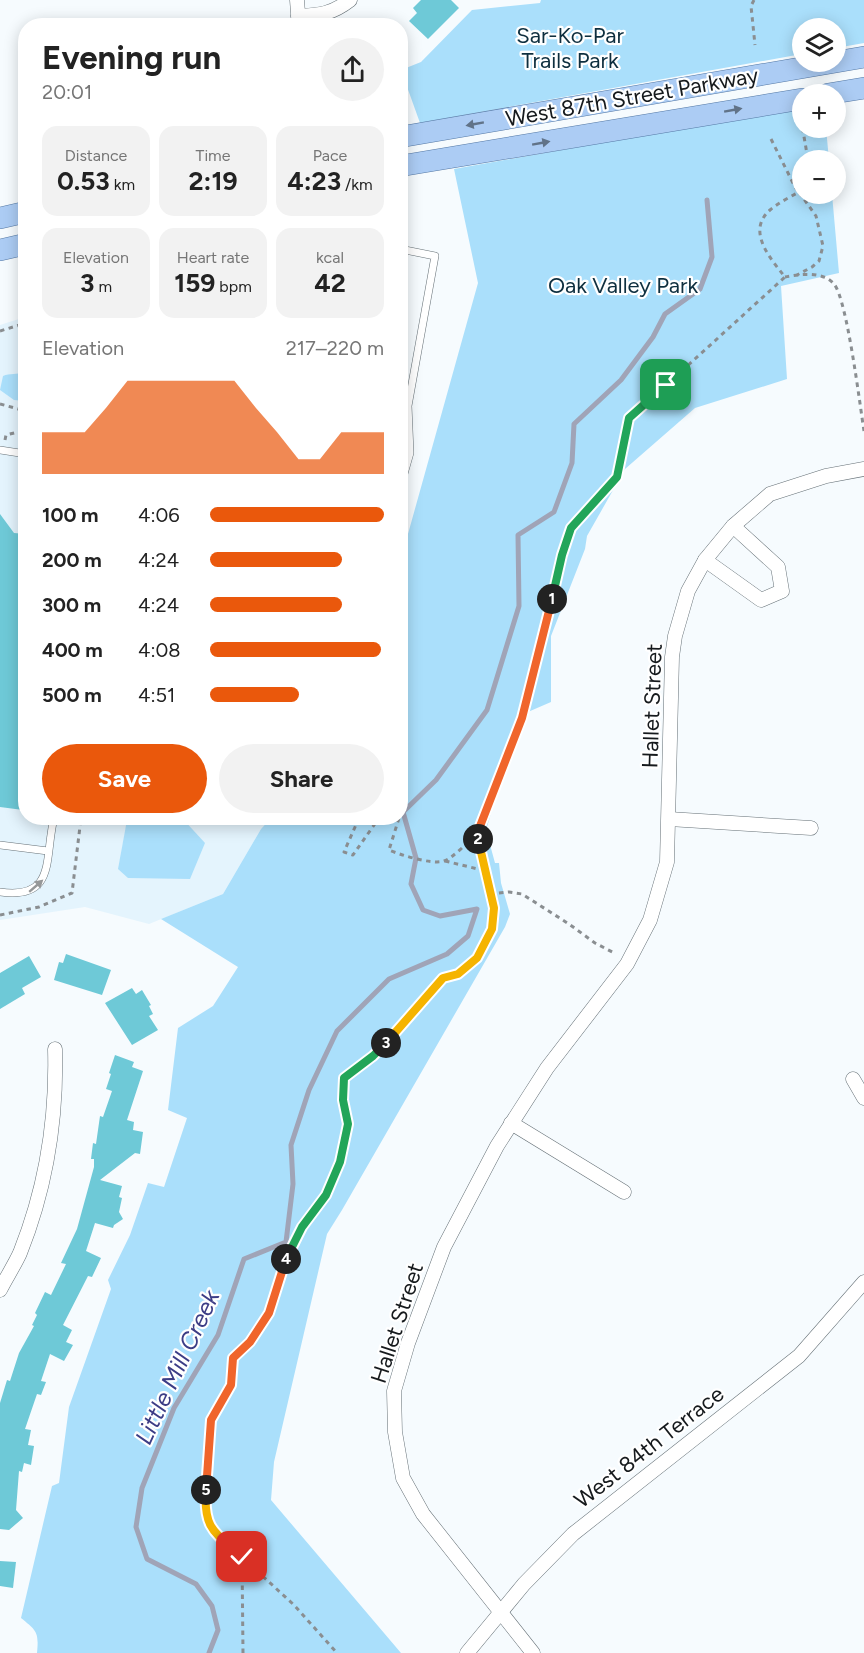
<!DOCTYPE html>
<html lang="en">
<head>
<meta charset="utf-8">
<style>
	:root { --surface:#fff; --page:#f2f2f2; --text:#222; --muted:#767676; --accent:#ea580c }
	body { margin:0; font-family:Figtree,sans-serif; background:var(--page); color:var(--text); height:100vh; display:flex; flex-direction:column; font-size:22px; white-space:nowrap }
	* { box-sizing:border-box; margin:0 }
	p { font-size:20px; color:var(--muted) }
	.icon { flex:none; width:33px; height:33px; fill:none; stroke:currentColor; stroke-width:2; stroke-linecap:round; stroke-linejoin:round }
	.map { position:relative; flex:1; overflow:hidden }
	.drawer { position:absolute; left:18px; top:18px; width:390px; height:807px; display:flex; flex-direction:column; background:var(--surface); border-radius:24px; box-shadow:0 3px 15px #0003 }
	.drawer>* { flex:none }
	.controls { position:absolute; left:792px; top:18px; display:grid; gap:12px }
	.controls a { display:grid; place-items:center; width:54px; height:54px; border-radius:50%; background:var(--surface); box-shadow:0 3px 15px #0003; font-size:30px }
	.pin { position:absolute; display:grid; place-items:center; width:51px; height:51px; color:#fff; margin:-26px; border-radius:12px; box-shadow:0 3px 9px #0006 }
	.km { position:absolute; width:30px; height:30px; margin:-15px; border-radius:50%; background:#222; color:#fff; font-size:16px; line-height:30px; text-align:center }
	.round { display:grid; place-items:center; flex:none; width:63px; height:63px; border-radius:32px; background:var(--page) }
	.headline { display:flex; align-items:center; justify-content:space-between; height:102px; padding:0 24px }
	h1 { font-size:33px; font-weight:700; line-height:45px }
	.metrics { display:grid; grid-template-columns:repeat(3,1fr); gap:9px; height:102px; padding:6px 24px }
	.metrics div { display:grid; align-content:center; border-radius:15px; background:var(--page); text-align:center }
	.metrics b { font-size:26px; font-weight:700 }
	.metrics small { font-size:16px; font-weight:400 }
	.metrics p { font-size:16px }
	.chart { height:168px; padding:12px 24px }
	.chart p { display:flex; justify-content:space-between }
	.chart svg { width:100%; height:108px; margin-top:6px; fill:var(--accent); opacity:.7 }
	.action { display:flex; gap:12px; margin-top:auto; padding:12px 24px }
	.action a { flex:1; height:69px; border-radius:36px; background:var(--accent); color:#fff; font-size:24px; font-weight:700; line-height:69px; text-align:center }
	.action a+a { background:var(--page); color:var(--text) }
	ul { padding:0 24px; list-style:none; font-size:20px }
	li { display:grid; grid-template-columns:96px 72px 1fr; align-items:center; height:45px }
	li i { height:15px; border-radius:8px; background:var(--accent) }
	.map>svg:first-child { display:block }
	.built { fill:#e4f4fd }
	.green { fill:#aadffb }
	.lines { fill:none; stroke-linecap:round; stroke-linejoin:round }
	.stream { stroke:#a0a4b7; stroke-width:5 }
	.building { fill:#6ec9d7 }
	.lane-casing { stroke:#667177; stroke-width:8 }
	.street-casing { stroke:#667177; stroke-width:15 }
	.primary-casing { stroke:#5478a4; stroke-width:22 }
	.path { stroke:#8a8e91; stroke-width:3; stroke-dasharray:4.5 4.5; stroke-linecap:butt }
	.lane { stroke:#fff; stroke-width:7 }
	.street { stroke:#fff; stroke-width:14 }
	.primary { stroke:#acccf4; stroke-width:21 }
	.oneway { fill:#617388 }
	.oneway2 { fill:#969899 }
	.split-1-casing { stroke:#fff; stroke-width:12 }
	.split-2-casing { stroke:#fff; stroke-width:12 }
	.split-3-casing { stroke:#fff; stroke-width:12 }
	.split-4-casing { stroke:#fff; stroke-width:12 }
	.split-5-casing { stroke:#fff; stroke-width:12 }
	.split-6-casing { stroke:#fff; stroke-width:12 }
	.split-1 { stroke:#22a559; stroke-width:8 }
	.split-2 { stroke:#f0652b; stroke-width:8 }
	.split-3 { stroke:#f5b400; stroke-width:8 }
	.split-4 { stroke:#22a559; stroke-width:8 }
	.split-5 { stroke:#f0652b; stroke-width:8 }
	.split-6 { stroke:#f5b400; stroke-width:8 }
	.labels { text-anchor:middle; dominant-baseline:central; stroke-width:4.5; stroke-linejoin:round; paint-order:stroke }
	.park-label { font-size:22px; fill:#0e2f3f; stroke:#fff }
	.street-label { font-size:22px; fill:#161a1d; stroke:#fff }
	.water-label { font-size:24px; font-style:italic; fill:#3c3d86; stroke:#fff }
</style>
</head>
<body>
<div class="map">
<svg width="864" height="1653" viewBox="0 0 864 1653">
	<rect width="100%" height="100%" fill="#f6fbfe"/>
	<path class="built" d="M25 317 26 818H271L261 829 223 894 149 924 85 907 0 920V325Z"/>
	<g class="green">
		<path d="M541 0H864V43L836 48V28H802V54L420 123 401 70 421 62 472 10 540 3Z"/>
		<path d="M802 107V128H826L829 160H802V194H832L839 273 781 286 787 379 695 408 625 469 587 536 585 549 551 636V702L521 715 486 830 495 863H499L501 883 510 914 505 927 342 1210 327 1234 274 1462 271 1500 401 1653H37C39 1632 37 1631 21 1618L52 1486 59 1483 69 1407 111 1289 108 1280 130 1235 148 1183 164 1187 187 1118 168 1110 178 1028 213 1006 238 967 161 919 223 894 261 829 271 818H400L401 559 478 283 454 169Z"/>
		<path d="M25 372 24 401 14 400 0 390 3 376C10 373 16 375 25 372Z"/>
		<path d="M132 818H182L205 843 190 879 128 878 118 869 127 820Z"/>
	</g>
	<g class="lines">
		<path class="stream" d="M209 1653 218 1630 212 1606 196 1584 147 1559 136 1527 142 1488 174 1408 218 1335 244 1259 286 1242 293 1184 291 1145 309 1090 337 1031 389 979 447 954 468 936 477 909 440 916 423 910 411 884 416 858 403 812 436 780 487 710 519 606 518 535 554 512 572 463 574 424 621 380 653 337 665 314 700 289 712 257 707 200"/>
	</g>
	<g class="building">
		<path d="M421 0H451L459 8 428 39 409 21 417 13 413 8Z"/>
		<path d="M0 514 14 533 26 534V800L24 799 23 810 0 807Z"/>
		<path d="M66 954 111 970 102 995 54 980 59 962 63 963Z"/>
		<path d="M29 956 41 977 22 988 25 994 0 1009V973Z"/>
		<path d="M132 988 136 994 142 990 151 1005 149 1006 153 1014 149 1016 158 1030 132 1045 105 1003Z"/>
		<path d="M115 1055 134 1062 132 1067 143 1071 127 1120 134 1122 133 1130 143 1132 140 1154 135 1153 100 1180 122 1186 119 1197 122 1198 119 1212 123 1219 114 1225 113 1228 95 1223 86 1251 101 1258 92 1277 88 1276 63 1325 72 1330 66 1342 73 1345 64 1361 50 1354 41 1381 46 1382 41 1395 37 1394 25 1429 31 1430 28 1445 34 1446 31 1465 24 1463 22 1472 19 1471 16 1510 23 1518 9 1530 0 1529V1403L7 1380 10 1381 19 1353 34 1326 32 1325 37 1315 35 1313 45 1292 51 1295 66 1264 61 1263 77 1229 94 1167V1159H91L93 1143 96 1144 100 1116 103 1117 112 1091 106 1089 111 1074 109 1073Z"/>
		<path d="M0 1561 16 1562 13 1588 0 1586Z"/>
	</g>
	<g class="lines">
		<defs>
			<g id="lane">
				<path d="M400 249 435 256 408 406 410 453 400 488"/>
				<path d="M0 450 26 454"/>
				<path d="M0 845 48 851"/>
				<path d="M0 892C57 900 44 858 54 818"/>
			</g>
			<g id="street">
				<path d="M297 0 299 26"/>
				<path d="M298 16C320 15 332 14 350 0"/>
				<path d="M705 560 761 600 782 591 778 567 733 526"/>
				<path d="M669 819 811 828"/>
				<path d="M853 1079 864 1098"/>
				<path d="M511 1123 624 1192"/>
				<path d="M0 1290C6 1278 14 1266 20 1253 46 1188 57 1119 55 1049"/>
				<path d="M467 1653 524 1584 573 1534 799 1356 864 1282"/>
				<path d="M533 1653 423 1514 403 1478 395 1432 394 1391 408 1343 444 1247 497 1146 547 1068 627 964 650 920 667 862 672 657 675 636 688 591 705 560 733 526 770 494 826 476 864 469"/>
			</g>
			<g id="primary">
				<path d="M828 94 864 88"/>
				<path d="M400 137 864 57"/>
				<path d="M400 166 802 99"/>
				<path d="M0 218 26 212"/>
				<path d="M0 250 26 244"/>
			</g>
		</defs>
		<use href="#lane" class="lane-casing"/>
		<use href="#street" class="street-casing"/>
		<use href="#primary" class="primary-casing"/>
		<g class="path">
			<path d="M754 0 751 6 755 45"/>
			<path d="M801 119 808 160"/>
			<path d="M771 139 795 187 799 192 802 189"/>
			<path d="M785 277C800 274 823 271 834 284 847 299 860 406 864 431"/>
			<path d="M0 331 26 323"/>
			<path d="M0 404 26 411"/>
			<path d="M5 440 6 435 26 430"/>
			<path d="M400 792 402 791 406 795 400 813"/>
			<path d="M359 818 344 852 353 855 379 818"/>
			<path d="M399 818 389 850C401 855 432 865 444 861 453 858 470 840 477 834"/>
			<path d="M445 861 486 871"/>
			<path d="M490 894 509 892 522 894 569 924 595 943 616 954"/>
			<path d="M0 915 39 907 72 893 81 818"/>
			<path d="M243 1558 294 1605 337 1653"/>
			<path d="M243 1653 242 1557 208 1523 204 1509 211 1420 231 1385 233 1358 250 1342 269 1313 284 1261 302 1228 326 1195 340 1162 348 1124 343 1100 344 1078 373 1057 395 1033 443 978 458 974 477 958 492 929 494 908 477 834 522 718 547 626 562 555 571 528 617 477 629 419 785 277C770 258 746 231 770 210 778 203 790 197 799 192L816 216 823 246 819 261 812 267 797 275"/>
		</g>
		<use href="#lane" class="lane"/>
		<use href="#street" class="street"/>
		<use href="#primary" class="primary"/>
	</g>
	<defs><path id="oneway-solid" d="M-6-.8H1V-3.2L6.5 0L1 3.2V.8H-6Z" transform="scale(1.5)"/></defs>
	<g class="oneway">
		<use href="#oneway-solid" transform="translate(733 110) rotate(-10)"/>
		<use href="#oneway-solid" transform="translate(475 124) rotate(170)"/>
		<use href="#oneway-solid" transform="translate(541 143) rotate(-10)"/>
	</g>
	<use class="oneway2" href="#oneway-solid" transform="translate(36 886) rotate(-41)"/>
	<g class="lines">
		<defs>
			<path id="split-1" d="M552 599 562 555 571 528 617 477 629 418 666 385"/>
			<path id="split-2" d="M478 839 477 834 522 718 552 599"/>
			<path id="split-3" d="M386 1043 443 978 458 974 477 958 492 929 494 908 478 839"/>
			<path id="split-4" d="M286 1259 302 1227 326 1195 340 1162 348 1124 343 1100 344 1078 373 1056 386 1043"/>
			<path id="split-5" d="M206 1490 211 1420 231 1385 233 1358 250 1342 269 1313 286 1259"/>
			<path id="split-6" d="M206 1490C203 1530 216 1533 242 1557"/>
		</defs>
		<use href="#split-1" class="split-1-casing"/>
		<use href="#split-2" class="split-2-casing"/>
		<use href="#split-3" class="split-3-casing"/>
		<use href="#split-4" class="split-4-casing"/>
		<use href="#split-5" class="split-5-casing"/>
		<use href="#split-6" class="split-6-casing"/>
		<use href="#split-1" class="split-1"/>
		<use href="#split-2" class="split-2"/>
		<use href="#split-3" class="split-3"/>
		<use href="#split-4" class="split-4"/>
		<use href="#split-5" class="split-5"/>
		<use href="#split-6" class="split-6"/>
	</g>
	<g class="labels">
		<g class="park-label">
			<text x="570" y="35">Sar-Ko-Par<tspan x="570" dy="25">Trails Park</tspan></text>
			<text x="623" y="285">Oak Valley Park</text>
		</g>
		<g class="street-label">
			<text transform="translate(632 97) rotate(-10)">West 87th Street Parkway</text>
			<text transform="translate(652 706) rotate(-88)">Hallet Street</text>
			<text transform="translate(397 1323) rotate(-72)">Hallet Street</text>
			<text transform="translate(649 1447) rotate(-38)">West 84th Terrace</text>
		</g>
		<g class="water-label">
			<text transform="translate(177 1367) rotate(-65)">Little Mill Creek</text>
		</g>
	</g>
</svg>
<div class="controls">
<a><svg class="icon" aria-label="layers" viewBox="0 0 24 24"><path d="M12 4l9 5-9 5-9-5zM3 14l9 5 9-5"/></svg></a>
<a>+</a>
<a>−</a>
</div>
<div class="pin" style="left:666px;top:385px;background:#1e9e55"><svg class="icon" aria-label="arrive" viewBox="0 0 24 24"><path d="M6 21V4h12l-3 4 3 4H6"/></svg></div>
<div class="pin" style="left:242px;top:1557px;background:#d93025"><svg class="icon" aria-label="check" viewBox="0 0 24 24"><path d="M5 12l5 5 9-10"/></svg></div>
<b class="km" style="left:552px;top:599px">1</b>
<b class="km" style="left:478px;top:839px">2</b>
<b class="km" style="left:386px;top:1043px">3</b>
<b class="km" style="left:286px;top:1259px">4</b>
<b class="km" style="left:206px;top:1490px">5</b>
<section class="drawer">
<div class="headline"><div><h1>Evening run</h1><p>20:01</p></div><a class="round"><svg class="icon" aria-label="share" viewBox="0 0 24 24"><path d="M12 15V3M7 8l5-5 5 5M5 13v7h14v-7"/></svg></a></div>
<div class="metrics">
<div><p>Distance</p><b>0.53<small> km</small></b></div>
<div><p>Time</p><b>2:19</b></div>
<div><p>Pace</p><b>4:23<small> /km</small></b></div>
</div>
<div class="metrics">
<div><p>Elevation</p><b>3<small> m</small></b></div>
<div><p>Heart rate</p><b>159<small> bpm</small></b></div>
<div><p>kcal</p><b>42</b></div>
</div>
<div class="chart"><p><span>Elevation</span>217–220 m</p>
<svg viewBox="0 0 160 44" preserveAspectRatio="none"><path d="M0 44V27L10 27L20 27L30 17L40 6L50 6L60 6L70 6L80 6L90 6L100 17L110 27L120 38L130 38L140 27L150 27L160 27V44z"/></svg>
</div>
<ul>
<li><b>100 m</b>4:06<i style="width:100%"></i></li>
<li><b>200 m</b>4:24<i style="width:76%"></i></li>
<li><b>300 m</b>4:24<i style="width:76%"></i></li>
<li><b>400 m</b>4:08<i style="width:98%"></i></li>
<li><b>500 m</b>4:51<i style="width:51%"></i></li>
</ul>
<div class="action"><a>Save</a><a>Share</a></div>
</section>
</div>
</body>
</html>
